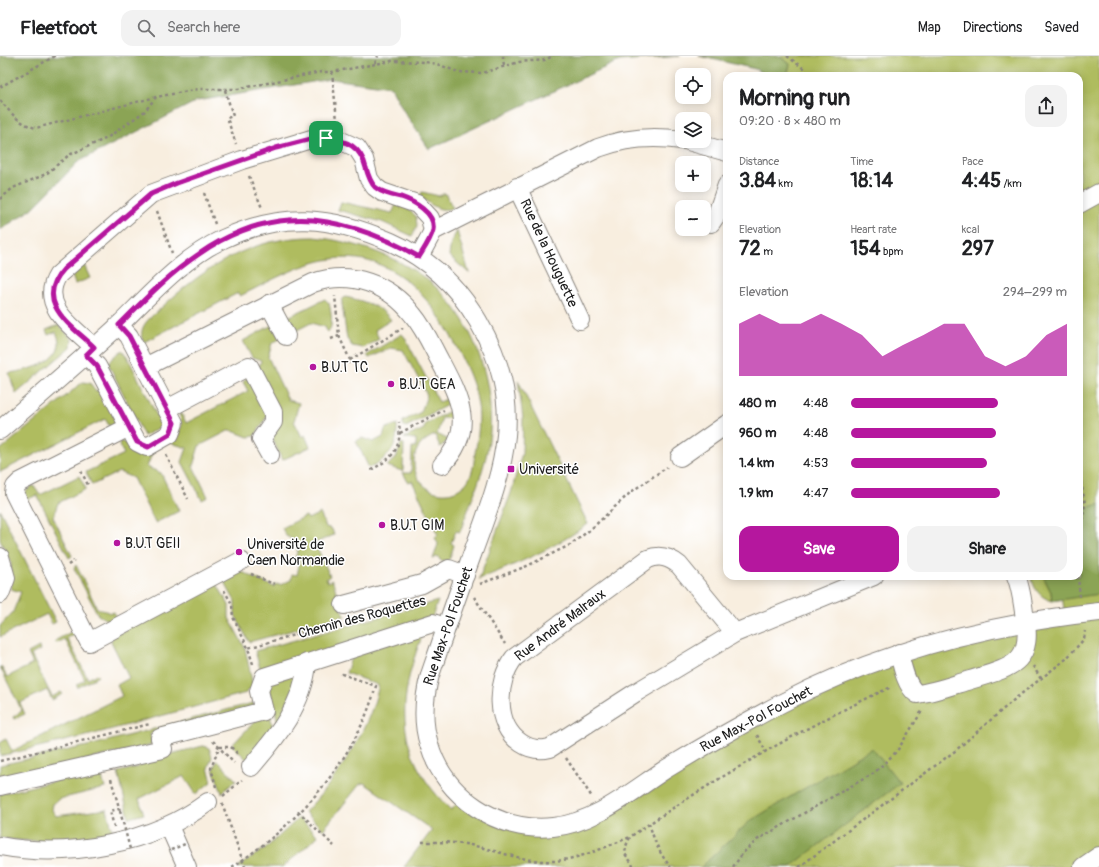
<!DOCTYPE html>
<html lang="en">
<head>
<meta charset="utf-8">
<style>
	:root { --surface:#fff; --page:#f2f2f2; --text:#202124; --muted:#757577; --line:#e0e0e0; --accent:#b5179e }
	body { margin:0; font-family:Pangolin,sans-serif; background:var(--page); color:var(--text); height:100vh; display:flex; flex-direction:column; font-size:15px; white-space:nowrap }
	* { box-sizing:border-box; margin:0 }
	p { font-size:13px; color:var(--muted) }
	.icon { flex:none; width:22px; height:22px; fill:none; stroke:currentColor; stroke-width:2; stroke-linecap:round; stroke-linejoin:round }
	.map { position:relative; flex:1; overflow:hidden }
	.sheet { position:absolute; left:723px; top:16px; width:360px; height:508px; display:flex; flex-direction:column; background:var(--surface); border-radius:12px; box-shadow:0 2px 10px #0003 }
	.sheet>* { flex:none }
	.tools { position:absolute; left:675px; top:12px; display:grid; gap:8px }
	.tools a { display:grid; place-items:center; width:36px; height:36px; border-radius:8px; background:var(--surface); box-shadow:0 2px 10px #0003; font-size:20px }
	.pin { position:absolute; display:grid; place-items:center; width:34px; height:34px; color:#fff; margin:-17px; border-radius:8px; box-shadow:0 2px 6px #0006 }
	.round { display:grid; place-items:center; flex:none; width:42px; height:42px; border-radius:12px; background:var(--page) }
	.summary { display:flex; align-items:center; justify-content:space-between; height:68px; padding:0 16px }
	h1 { font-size:22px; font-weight:700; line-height:30px }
	.figures { display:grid; grid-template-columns:repeat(3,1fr); gap:6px; height:68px; padding:4px 16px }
	.figures div { display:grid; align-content:center }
	.figures b { font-size:20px; font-weight:700 }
	.figures small { font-size:11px; font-weight:400 }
	.figures p { font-size:11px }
	.chart { height:112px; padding:8px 16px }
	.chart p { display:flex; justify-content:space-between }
	.chart svg { width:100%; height:72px; margin-top:4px; fill:var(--accent); opacity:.7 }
	.button { display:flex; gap:8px; margin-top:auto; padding:8px 16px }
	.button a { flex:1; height:46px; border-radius:12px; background:var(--accent); color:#fff; font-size:16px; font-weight:700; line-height:46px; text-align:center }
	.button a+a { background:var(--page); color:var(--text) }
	ul { padding:0 16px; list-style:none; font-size:13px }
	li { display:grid; grid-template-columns:64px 48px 1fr; align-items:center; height:30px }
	li i { height:10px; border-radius:5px; background:var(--accent) }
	header { display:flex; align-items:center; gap:24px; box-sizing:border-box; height:56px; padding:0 20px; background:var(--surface); border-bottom:1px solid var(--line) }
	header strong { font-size:19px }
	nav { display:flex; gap:22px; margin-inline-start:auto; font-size:14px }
	.search { width:280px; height:36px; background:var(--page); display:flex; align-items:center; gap:10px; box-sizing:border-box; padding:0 14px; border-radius:12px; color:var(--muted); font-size:15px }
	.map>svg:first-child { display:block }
	.green { fill:#afbc5e; stroke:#666c3d }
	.forest { fill:#8ba455; stroke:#546038 }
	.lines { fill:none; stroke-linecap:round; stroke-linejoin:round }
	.minor-casing { stroke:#8a857e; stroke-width:20 }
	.path { stroke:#8a857e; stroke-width:2.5; stroke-dasharray:3 3; stroke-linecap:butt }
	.minor { stroke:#fff; stroke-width:18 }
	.path-bridge { stroke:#8a857e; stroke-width:2.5; stroke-dasharray:3 3; stroke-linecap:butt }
	.route-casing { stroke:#fff; stroke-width:8 }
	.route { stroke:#b5179e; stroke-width:5 }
	.poi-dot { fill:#b5179e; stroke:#fff; stroke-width:1.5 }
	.labels { text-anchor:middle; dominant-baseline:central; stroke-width:3; stroke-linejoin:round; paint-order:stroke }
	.street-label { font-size:14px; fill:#1c1c1c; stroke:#fff }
	.poi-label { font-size:14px; fill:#1c1c1c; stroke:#fff; text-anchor:start }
</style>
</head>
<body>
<header>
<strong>Fleetfoot</strong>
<div class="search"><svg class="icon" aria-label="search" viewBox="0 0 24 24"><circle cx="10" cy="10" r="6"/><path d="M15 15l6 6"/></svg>Search here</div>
<nav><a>Map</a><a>Directions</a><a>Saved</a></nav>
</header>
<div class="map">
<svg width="1099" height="811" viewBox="0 0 1099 811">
	<rect width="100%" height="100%" fill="#fff"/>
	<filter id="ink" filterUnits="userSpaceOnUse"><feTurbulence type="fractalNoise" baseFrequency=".025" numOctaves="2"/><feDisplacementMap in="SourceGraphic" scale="8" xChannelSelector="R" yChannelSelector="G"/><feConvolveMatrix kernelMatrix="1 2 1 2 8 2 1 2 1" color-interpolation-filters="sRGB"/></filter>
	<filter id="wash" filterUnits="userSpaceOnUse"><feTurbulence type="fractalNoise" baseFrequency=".012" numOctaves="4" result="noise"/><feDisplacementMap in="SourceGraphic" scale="16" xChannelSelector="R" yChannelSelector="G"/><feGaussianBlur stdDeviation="0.9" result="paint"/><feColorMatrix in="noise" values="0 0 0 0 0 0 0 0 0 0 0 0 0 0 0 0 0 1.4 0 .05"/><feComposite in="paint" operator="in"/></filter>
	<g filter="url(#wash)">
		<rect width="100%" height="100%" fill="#f8eedf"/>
		<g class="green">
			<path d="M779 0H1099V811H404L432 774 364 727 360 728 323 774 305 756C335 725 368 676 378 633V629L346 617 352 599 420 578 421 583C395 650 397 702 451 754L463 742 474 751 553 771 865 609 1065 560 1059 520H1079V20H787L790 8Z"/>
			<path d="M422 136 439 140 445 137 453 152C439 157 431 148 420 141Z"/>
			<path d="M398 145 416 160 417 171 412 180 382 166 338 154 341 146 392 157Z"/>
			<path d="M457 175 469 217 449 200 451 186Z"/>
			<path d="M313 181C355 185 407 203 438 233 475 268 494 327 490 377 487 411 471 444 460 476L456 475 451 487 454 489 450 502 447 505 440 504 438 500 433 503 438 488 435 481 438 479 412 425 408 426 402 415 387 410 397 400 401 387 404 388 403 417H411L412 391H416V383L404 382 424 373 425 368 448 356H452L454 363 442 362 437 378 449 384 440 391 435 379C423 384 415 392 414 405 413 434 448 449 467 426 473 418 474 407 475 397 481 365 481 346 468 315 444 259 403 194 332 203 300 207 269 226 240 240L238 237 144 286C136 271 151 261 161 252 205 211 251 181 313 181Z"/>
			<path d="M84 209 90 222 75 228 72 220Z"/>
			<path d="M345 241C361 244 382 250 391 264L375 274 379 283 363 292 352 290 347 283 342 248V244Z"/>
			<path d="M325 243 329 247C331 256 334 269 328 277L325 271 311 267 291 277 286 262Z"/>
			<path d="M59 269 72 283 71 291 16 338 9 317C30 314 70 305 56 276L48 279 46 274Z"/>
			<path d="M272 269 280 283 272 287 268 301 288 344 299 347 294 365 302 381 305 379 310 391 282 404 274 386 258 313 261 305 252 302 243 285Z"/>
			<path d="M402 278 404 280 439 346 451 341 453 346 406 371 403 369V365L421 356 427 339 403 294 391 292 369 302 367 299Z"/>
			<path d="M122 294 127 300 162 370 144 380 108 307Z"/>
			<path d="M247 321 267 360 255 380 248 381 230 374 199 390 193 410 208 441 202 444 182 406 187 392 171 387 176 384 182 369 179 357 182 358 186 367 248 335 243 326Z"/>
			<path d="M518 324 588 468C555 492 517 508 479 523L511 437 522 397 523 363Z"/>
			<path d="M83 326 90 327 96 335 101 333 116 365 115 375 111 373 105 363 0 416V394Z"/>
			<path d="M397 368C398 392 390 401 369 412L356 385 362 382 373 386 383 381 385 373Z"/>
			<path d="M120 385 127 388 130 393 148 398 153 395 147 411 161 417 179 455 155 467 133 422 119 416 92 429 86 416 124 398 119 388Z"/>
			<path d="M79 420 86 433 58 447 53 461 72 500 69 502 37 439 26 444 25 436 33 429 40 439Z"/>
			<path d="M0 454 56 566 52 568 47 558 0 581V570L13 556 21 536 11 533V507L0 484Z"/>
			<path d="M320 457 326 471 332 473 334 479 315 487 330 520 326 523 328 526 332 524C338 536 337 549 345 560L249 586 235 559V545L222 522 236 513 274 531 276 528 280 529 291 524 292 518 297 519 300 505 295 504 298 491 294 484 286 480 282 472 306 460 308 463Z"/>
			<path d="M76 509 97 552 111 557 114 556 118 564 112 567 98 559 74 512Z"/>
			<path d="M1031 520H1043L1051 536 1052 545C1039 541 1034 533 1031 520Z"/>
			<path d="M215 525 229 549V562L245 592 253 630 246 637 90 679 0 700V687L6 683 12 695 122 640 117 629 129 622 111 585 113 580Z"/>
			<path d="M438 545 432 561 261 616 255 595Z"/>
			<path d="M73 575 75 577 67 582 88 623 96 618 98 620 79 631H77V628L85 624 65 583 57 587 55 586 56 584Z"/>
			<path d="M39 591 40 594 31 599 52 641 61 636 63 638 52 644 47 634 20 647 25 658 14 663 13 661 22 655 0 611 1 610 7 621 33 608 28 597Z"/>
			<path d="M302 614 278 667 268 625Z"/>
			<path d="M264 631 273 672 248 705 232 689 257 663Z"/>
			<path d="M257 646 258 650 150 678 152 689 0 723V709L92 689Z"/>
			<path d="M203 690 209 692 212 701 208 712 212 725 196 738 184 720 139 743 144 758 129 762 118 716 139 711 138 706Z"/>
			<path d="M217 704 236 724 222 737 213 713Z"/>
			<path d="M100 714 105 732 59 743 53 748 52 754 56 760 107 753 113 777C76 784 37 788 0 782V738Z"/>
			<path d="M299 762 318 780 283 811H238L268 790Z"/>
		</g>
		<g class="forest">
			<path d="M0 0H680L619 5 429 93 403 54 391 31 331 23 197 45 78 106 32 153 0 174Z"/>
			<path d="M699 0H779L790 8 787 20 768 19 755 13Z"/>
			<path d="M1099 448V538L1052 545 1051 536 1043 520H1079V454Z"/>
			<path d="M872 692 900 727 790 811H701L750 765Z"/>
		</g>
	</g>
	<g filter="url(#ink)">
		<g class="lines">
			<defs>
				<g id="minor">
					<path d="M688 85 727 96"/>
					<path d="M517 131 580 264"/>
					<path d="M1079 148 1099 137"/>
					<path d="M711 167 717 158 727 129"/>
					<path d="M419 201 433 175 598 92C624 82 654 80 682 84"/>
					<path d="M269 248 286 280"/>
					<path d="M94 291C74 272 38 250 58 219L151 138 242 104 311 83H337L357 92 364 103 369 123 375 131 382 136 417 148 430 162 433 175"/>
					<path d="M86 299 97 310 137 386 147 391 170 378 174 367 129 280 119 269"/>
					<path d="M145 311 313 227C351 214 389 228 413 259 424 272 431 288 439 303 459 341 477 372 442 409"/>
					<path d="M167 353 249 310 273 356V366L261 383 270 399"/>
					<path d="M129 371 20 426 15 431 14 437 89 586 241 505"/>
					<path d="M0 374C39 340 78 307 116 272 149 240 181 203 223 183 283 155 331 160 391 186 429 203 457 229 478 265 528 351 504 411 473 496 458 537 444 578 430 619 424 641 422 666 429 688 444 741 499 777 553 771 595 767 632 735 666 713 704 690 742 668 782 647 880 596 989 568 1099 556"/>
					<path d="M680 401 727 368"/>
					<path d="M0 501 6 522 0 538"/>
					<path d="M344 549 422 528 449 513 465 519"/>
					<path d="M735 577 679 509C669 501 660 498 648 503L514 602C496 625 494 669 521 687 530 693 539 695 550 692L635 637 735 577 874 520"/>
					<path d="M899 597C902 610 906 630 917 638 935 636 953 629 970 624 1013 611 1035 607 1024 556 1022 543 1021 532 1016 520"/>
					<path d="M251 711C277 681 304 647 307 607"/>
					<path d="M0 730 163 693 160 682 264 655 259 635 264 621 433 567 446 571"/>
					<path d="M169 770 187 811"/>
					<path d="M0 790C68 803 153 787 208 746"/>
					<path d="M1083 811 1099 800"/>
				</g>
			</defs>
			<use href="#minor" class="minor-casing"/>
			<g class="path">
				<path d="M503 0 504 11"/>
				<path d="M787 0 803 12 810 20"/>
				<path d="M375 7 378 0"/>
				<path d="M332 16 337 64"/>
				<path d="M0 31 55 0"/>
				<path d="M225 34 233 60 227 62 236 88"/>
				<path d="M0 44C11 57 19 68 36 72L156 41"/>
				<path d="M249 120 262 152"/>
				<path d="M204 137 215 168"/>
				<path d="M0 143 13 132 46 118 69 99 107 82 145 55 156 41 199 33H238L321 16H332L392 5 425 6 437 8 458 16 483 17 519 6 545 4 553 0"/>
				<path d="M157 155 172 197"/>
				<path d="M339 280 350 304 349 308"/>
				<path d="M331 283 339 280 335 240"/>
				<path d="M350 304 403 272"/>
				<path d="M400 377 444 354"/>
				<path d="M166 399 188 443"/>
				<path d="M371 414C393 402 402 393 399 366"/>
				<path d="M1079 414 1085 448 1079 488"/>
				<path d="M81 415 89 431"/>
				<path d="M68 509 74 505"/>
				<path d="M251 518 273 528 274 527"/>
				<path d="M1078 520 1080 543"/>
				<path d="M480 528 527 510 570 489 591 473 631 436 667 411"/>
				<path d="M224 534 232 548 233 561 248 592"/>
				<path d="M474 541 505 588"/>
				<path d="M253 608 248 592 340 566"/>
				<path d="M1033 610 1041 623"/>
				<path d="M757 679 766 696"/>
				<path d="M213 685 234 707"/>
				<path d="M219 691H231L239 699"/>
				<path d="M566 702 592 741"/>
				<path d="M0 705 150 668"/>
				<path d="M111 723 120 755"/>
				<path d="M216 731 211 712 219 692"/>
				<path d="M223 740 242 724"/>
				<path d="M298 755 334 790"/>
				<path d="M649 767C654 784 659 798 671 811"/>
				<path d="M114 771 110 755 119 753"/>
				<path d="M422 786C436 786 451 786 465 788 495 793 523 807 554 805 580 803 606 791 630 781"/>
				<path d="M232 811C297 769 355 706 376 630L342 618 340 615"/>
				<path d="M633 811 632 807 625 798 626 790 630 781C712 724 800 673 891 631"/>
				<path d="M733 811 743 797 757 784 874 717 897 695 922 655"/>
				<path d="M799 811 955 695 1016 642 1066 603 1084 583 1085 575"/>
			</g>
			<use href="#minor" class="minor"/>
			<g class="path-bridge">
				<path d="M222 747 245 811"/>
				<path d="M120 755 130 793"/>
				<path d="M171 794 185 788"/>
			</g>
		</g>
	</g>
	<g class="lines" filter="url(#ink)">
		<defs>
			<path id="route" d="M326 82C347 84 361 91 366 112 368 119 370 126 375 131 382 137 392 139 401 141 413 145 436 157 433 174 431 183 424 193 419 201 384 180 331 160 289 164 258 166 224 180 199 198 169 218 144 244 119 269L129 280 174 367 170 378 148 391 137 386 97 310 86 299 94 291C71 269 33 246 64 213L151 138 177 127 276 92 311 83Z"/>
		</defs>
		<use href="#route" class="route-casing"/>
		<use href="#route" class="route"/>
	</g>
	<g class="poi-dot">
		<circle cx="313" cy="311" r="4"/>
		<circle cx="391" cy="328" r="4"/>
		<rect x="507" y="409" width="8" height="8" rx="2"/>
		<circle cx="382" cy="469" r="4"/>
		<circle cx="117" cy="487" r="4"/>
		<circle cx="239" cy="496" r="4"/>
	</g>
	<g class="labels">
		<g class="street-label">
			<text transform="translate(549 197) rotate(65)">Rue de la Houguette</text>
			<text transform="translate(362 561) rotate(-15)">Chemin des Roquettes</text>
			<text transform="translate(560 569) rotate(-37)">Rue André Malraux</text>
			<text transform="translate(448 570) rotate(-71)">Rue Max-Pol Fouchet</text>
			<text transform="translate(756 663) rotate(-28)">Rue Max-Pol Fouchet</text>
		</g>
		<g class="poi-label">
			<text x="321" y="311">B.U.T TC</text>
			<text x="399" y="328">B.U.T GEA</text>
			<text x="519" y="413">Université</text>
			<text x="390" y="469">B.U.T GIM</text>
			<text x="125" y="487">B.U.T GEII</text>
			<text x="247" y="488">Université de<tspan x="247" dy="16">Caen Normandie</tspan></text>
		</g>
	</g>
</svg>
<div class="tools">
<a><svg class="icon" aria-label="locate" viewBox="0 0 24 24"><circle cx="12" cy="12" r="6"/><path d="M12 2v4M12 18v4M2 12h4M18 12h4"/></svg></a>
<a><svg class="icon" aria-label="layers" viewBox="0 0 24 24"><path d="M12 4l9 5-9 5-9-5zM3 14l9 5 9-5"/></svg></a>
<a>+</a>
<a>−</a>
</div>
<div class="pin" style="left:326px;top:82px;background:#1e9e55"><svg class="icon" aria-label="arrive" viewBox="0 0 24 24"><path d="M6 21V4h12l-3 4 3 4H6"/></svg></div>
<section class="sheet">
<div class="summary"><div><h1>Morning run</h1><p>09:20 · 8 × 480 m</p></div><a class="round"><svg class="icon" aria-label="share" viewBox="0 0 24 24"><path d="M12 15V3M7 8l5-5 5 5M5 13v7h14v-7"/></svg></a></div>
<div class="figures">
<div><p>Distance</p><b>3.84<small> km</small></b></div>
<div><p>Time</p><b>18:14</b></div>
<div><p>Pace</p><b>4:45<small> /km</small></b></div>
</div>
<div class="figures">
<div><p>Elevation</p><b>72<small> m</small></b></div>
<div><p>Heart rate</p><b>154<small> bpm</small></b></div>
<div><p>kcal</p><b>297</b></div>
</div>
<div class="chart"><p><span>Elevation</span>294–299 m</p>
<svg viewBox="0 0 160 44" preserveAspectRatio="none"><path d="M0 44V12L10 6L20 12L30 12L40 6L50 12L60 19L70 32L80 25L90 19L100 12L110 12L120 32L130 38L140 32L150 19L160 12V44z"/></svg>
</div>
<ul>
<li><b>480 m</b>4:48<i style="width:68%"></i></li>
<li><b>960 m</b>4:48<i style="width:67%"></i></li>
<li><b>1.4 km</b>4:53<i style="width:63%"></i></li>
<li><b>1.9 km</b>4:47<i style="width:69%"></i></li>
</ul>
<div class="button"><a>Save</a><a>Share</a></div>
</section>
</div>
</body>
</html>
